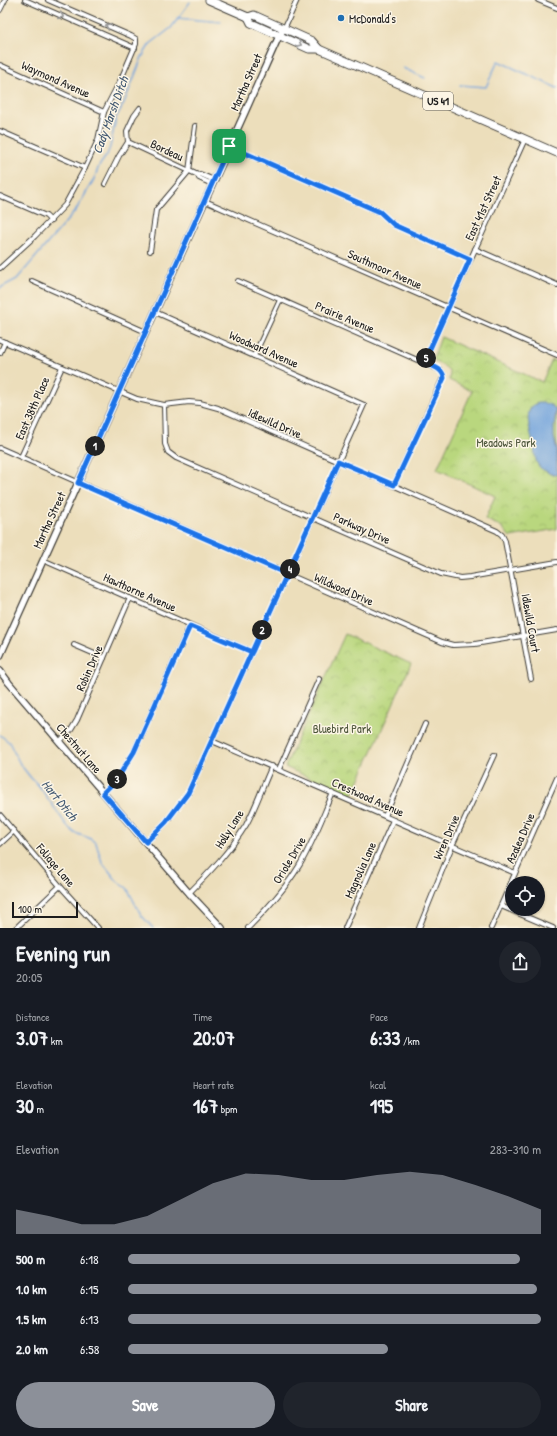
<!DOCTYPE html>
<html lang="en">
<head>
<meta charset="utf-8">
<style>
	:root { --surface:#171b24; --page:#20242c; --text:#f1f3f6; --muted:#9ea1a6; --accent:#8c9099 }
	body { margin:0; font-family:"Patrick Hand",sans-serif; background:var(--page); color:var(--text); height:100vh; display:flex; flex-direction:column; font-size:15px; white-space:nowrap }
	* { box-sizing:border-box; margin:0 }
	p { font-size:13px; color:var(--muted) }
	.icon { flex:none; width:22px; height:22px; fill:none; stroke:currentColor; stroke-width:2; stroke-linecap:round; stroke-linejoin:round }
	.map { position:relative; height:928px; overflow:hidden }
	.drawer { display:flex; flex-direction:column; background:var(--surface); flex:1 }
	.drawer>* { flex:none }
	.buttons { position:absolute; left:505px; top:876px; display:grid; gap:8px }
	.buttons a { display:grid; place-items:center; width:40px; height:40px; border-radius:50%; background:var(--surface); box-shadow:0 1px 3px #0004; font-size:20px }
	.scale { position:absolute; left:12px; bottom:10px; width:66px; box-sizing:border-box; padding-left:4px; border:2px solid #1c1c1c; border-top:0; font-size:11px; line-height:14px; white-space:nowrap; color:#1c1c1c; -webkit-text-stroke:3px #fcf5e5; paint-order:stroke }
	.pin { position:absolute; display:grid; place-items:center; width:34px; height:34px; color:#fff; margin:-17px; border-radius:8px; box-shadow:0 2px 6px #0006 }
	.km { position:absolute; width:20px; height:20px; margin:-10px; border-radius:50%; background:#222; color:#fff; font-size:11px; line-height:20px; text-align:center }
	.round { display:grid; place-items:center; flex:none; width:42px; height:42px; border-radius:21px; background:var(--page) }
	.summary { display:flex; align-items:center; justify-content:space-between; height:68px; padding:0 16px }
	h1 { font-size:22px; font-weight:700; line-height:30px }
	.figures { display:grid; grid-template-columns:repeat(3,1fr); gap:6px; height:68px; padding:4px 16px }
	.figures div { display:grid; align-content:center }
	.figures b { font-size:20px; font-weight:700 }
	.figures small { font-size:11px; font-weight:400 }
	.figures p { font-size:11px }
	.chart { height:112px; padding:8px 16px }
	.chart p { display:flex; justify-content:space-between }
	.chart svg { width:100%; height:72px; margin-top:4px; fill:var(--accent); opacity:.7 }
	.action { display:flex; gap:8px; margin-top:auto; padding:8px 16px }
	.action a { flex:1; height:46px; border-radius:24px; background:var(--accent); color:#fff; font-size:16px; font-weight:700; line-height:46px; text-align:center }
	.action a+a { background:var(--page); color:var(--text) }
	ul { padding:0 16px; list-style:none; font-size:13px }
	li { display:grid; grid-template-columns:64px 48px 1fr; align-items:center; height:30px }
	li i { height:10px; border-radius:5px; background:var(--accent) }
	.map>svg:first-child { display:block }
	.park { fill:url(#park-crowns); stroke:#6a7a4d }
	.water { fill:#71a3dc; stroke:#46607c }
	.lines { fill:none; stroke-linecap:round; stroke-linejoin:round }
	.stream { stroke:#71a3dc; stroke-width:1.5 }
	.minor-casing { stroke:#3b3934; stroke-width:6 }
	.tertiary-casing { stroke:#3b3934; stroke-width:8 }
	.trunk-casing { stroke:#3b3934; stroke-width:9 }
	.minor { stroke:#fff; stroke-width:4 }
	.tertiary { stroke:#fff; stroke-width:5.5 }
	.trunk { stroke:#fff; stroke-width:7 }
	.oneway { stroke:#999 }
	.route-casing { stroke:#fff; stroke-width:8 }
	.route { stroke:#1a73e8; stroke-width:5 }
	.poi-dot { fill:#1f6fb2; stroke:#fcf5e5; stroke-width:1.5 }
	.labels { text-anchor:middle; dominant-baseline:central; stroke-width:3; stroke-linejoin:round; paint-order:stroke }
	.shield { fill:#fcf5e5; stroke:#5f5d58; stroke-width:1 }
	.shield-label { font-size:11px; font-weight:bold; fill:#1c1c1c }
	.poi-label { font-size:12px; fill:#1c1c1c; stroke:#fcf5e5; text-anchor:start }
	.street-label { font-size:12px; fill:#1c1c1c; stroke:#fcf5e5 }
	.park-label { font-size:12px; fill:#4b5439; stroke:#fcf5e5 }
	.water-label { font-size:13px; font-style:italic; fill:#425972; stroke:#fcf5e5 }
</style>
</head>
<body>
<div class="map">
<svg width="557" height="928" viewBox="0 0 557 928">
	<defs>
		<pattern id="park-crowns" width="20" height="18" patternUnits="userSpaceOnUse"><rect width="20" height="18" fill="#b9d77e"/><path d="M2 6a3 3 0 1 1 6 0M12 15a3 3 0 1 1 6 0" fill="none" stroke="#9eb86c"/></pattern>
	</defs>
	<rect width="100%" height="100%" fill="#fcf5e5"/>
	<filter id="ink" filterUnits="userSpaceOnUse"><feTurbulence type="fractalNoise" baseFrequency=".025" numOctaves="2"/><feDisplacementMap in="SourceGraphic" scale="8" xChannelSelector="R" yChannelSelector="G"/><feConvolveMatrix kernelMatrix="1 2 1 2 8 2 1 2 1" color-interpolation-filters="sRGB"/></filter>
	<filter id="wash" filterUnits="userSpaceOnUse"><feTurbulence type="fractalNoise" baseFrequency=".012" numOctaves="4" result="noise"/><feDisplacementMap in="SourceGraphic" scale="16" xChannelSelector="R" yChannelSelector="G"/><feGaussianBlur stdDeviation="0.9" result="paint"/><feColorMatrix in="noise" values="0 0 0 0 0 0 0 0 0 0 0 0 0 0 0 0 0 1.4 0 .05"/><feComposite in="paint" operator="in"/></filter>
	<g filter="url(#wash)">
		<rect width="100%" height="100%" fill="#ecdebb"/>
		<g class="park">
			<path d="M441 337 542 382 552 360 557 362V529L510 537 502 527 485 519 495 496 437 469 472 391 449 380C453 365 440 367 433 359Z"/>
			<path d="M345 634 411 664 352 796 285 767Z"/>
		</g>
		<path class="water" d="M538 403C545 403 551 403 556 410L554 427V437L557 451V475L550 474C546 470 541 470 538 465 534 458 535 450 533 443 531 432 521 408 538 403Z"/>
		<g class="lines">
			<g class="stream">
				<path d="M177 18 221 22"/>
				<path d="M403 68 425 78"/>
				<path d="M460 85 486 87 498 61 557 88"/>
				<path d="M0 288 17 279 76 210 94 179 99 166 107 155 110 147 116 118 124 103 142 57 150 44 171 28 190 2"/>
				<path d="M0 735 9 742 20 764 31 778 39 786 68 827 75 833 89 838 96 843 102 862 117 881 127 888 141 915 153 928"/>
			</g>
		</g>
	</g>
	<g filter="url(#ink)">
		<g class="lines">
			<defs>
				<g id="minor">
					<path d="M25 0 135 48"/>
					<path d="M538 0 557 8"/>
					<path d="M0 10 5 0"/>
					<path d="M284 29 297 0"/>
					<path d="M0 65 104 112"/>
					<path d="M0 131 85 168"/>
					<path d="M128 142 198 175 200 174 214 180"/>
					<path d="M229 146 380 212 394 225 471 259"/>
					<path d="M198 175 199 178 212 184"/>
					<path d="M105 184 119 156 128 142 127 131 134 116 140 108"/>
					<path d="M0 196 46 216 51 221"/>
					<path d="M205 201 557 355"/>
					<path d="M475 249 557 285"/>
					<path d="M150 251 156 210 189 171 195 126"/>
					<path d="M0 268 35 236 65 205 85 168 98 140 104 112 121 79 136 44V39L131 36 48 0"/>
					<path d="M32 281 146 332"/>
					<path d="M238 281 440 370 443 374V378L394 485"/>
					<path d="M0 340 137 399 164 405 189 402 200 403 218 408 497 531 502 535 505 541 531 679"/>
					<path d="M0 353 5 342"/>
					<path d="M254 356 280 300"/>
					<path d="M424 362 525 139"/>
					<path d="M164 405 165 444 168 452 176 458 441 574 460 578 470 577 557 562"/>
					<path d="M0 448 442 642 453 645 475 644 557 630"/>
					<path d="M21 457 62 367"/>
					<path d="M43 560 252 652"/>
					<path d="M74 645 104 658"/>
					<path d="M212 741 515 873"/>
					<path d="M59 742 71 730 77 720 130 598"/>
					<path d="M279 769 319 679"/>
					<path d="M103 793 117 779 134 752 190 625"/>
					<path d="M0 815 60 886 98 928"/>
					<path d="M385 816 425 724"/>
					<path d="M146 842 166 822 188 793 364 405 155 312"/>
					<path d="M0 844 14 831"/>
					<path d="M189 893C210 872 230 851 246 825 256 807 263 785 272 766"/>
					<path d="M501 906 553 928"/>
					<path d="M16 928 60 886"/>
					<path d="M248 928C267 909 285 889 299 866 313 843 322 818 333 793"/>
					<path d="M345 928 393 820"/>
					<path d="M419 928 452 846 494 755"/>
					<path d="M491 928 557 778"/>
				</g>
				<g id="tertiary">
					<path d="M0 656 245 112 279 36 284 29"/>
					<path d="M0 671 9 683 189 893 222 928"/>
				</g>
				<g id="trunk">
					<path d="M209 0 248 17 254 15 312 41 319 49"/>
					<path d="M248 17 251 23 309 49H319L557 153"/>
				</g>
			</defs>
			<use href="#minor" class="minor-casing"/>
			<use href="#tertiary" class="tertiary-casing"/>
			<use href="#trunk" class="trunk-casing"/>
			<use href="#minor" class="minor"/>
			<use href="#tertiary" class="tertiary"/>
			<use href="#trunk" class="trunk"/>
		</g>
		<defs><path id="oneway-chevron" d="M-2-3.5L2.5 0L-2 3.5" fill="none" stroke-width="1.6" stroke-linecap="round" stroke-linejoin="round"/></defs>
		<g class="oneway">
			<use href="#oneway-chevron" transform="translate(61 16) rotate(23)"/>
			<use href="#oneway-chevron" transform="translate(108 26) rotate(-157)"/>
			<use href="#oneway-chevron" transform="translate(299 44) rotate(24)"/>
		</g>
	</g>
	<g class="lines" filter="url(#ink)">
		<defs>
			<path id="route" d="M229 146 78 483 287 574 188 793 166 822 146 842 103 793 117 779 134 752 190 626 252 652C281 588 309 525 338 461L394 485 444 378C443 368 431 366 424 362L470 259 394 225 380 212 229 146"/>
		</defs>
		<use href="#route" class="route-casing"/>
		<use href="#route" class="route"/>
	</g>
	<circle class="poi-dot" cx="341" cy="18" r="4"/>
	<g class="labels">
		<rect class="shield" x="423" y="92" width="30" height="18" rx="3"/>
		<g class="shield-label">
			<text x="438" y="101">US 41</text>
		</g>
		<g class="poi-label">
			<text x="349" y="18">McDonald's</text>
		</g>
		<g class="street-label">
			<text transform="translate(56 79) rotate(24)">Waymond Avenue</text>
			<text transform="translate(246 82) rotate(-66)">Martha Street</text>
			<text transform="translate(167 150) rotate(25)">Bordeau</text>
			<text transform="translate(483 208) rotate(-65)">East 41st Street</text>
			<text transform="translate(385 269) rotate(24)">Southmoor Avenue</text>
			<text transform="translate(345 317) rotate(23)">Prairie Avenue</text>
			<text transform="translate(264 349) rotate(24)">Woodward Avenue</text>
			<text transform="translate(32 408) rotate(-66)">East 38th Place</text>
			<text transform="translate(275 423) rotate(24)">Idlewild Drive</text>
			<text transform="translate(49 520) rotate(-65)">Martha Street</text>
			<text transform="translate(362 528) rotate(24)">Parkway Drive</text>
			<text transform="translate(344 589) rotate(24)">Wildwood Drive</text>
			<text transform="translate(140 592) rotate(24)">Hawthorne Avenue</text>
			<text transform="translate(531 623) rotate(80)">Idlewild Court</text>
			<text transform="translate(89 668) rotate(-66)">Robin Drive</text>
			<text transform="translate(79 748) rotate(49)">Chestnut Lane</text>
			<text transform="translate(368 797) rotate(24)">Crestwood Avenue</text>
			<text transform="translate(229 829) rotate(-58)">Holly Lane</text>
			<text transform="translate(446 837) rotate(-66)">Wren Drive</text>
			<text transform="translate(520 838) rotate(-66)">Azalea Drive</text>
			<text transform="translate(289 860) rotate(-59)">Oriole Drive</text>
			<text transform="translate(56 865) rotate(50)">Foliage Lane</text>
			<text transform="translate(360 870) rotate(-66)">Magnolia Lane</text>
		</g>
		<g class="park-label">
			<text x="506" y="442">Meadows Park</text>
			<text x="342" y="728">Bluebird Park</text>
		</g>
		<g class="water-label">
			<text transform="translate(110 115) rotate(-70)">Cady Marsh Ditch</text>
			<text transform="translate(60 800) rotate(51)">Hart Dtich</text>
		</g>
	</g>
</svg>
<div class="buttons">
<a><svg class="icon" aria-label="locate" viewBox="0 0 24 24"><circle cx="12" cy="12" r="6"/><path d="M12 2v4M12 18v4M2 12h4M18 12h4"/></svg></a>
</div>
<div class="scale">100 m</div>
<div class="pin" style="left:229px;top:146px;background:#1e9e55"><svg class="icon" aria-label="arrive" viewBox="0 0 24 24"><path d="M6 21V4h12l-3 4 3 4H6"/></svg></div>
<b class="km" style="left:95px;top:446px">1</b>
<b class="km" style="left:262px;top:630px">2</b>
<b class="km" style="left:117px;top:779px">3</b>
<b class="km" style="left:290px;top:569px">4</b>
<b class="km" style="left:426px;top:358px">5</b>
</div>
<section class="drawer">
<div class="summary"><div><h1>Evening run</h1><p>20:05</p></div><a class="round"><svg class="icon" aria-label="share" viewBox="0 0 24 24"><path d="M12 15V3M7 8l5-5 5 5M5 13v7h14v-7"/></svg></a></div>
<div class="figures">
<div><p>Distance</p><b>3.07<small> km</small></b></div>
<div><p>Time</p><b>20:07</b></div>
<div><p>Pace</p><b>6:33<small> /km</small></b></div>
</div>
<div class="figures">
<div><p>Elevation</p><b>30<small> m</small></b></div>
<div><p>Heart rate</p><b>167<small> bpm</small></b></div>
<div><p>kcal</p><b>195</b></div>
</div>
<div class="chart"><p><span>Elevation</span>283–310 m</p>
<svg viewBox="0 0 160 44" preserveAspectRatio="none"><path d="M0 44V29L10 33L20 38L30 38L40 33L50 23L60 13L70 7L80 8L90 11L100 11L110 8L120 6L130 8L140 14L150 21L160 29V44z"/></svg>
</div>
<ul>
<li><b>500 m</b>6:18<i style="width:95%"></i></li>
<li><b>1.0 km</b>6:15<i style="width:99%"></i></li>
<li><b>1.5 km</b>6:13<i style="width:100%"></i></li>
<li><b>2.0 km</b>6:58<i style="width:63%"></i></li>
</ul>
<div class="action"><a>Save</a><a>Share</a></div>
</section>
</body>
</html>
